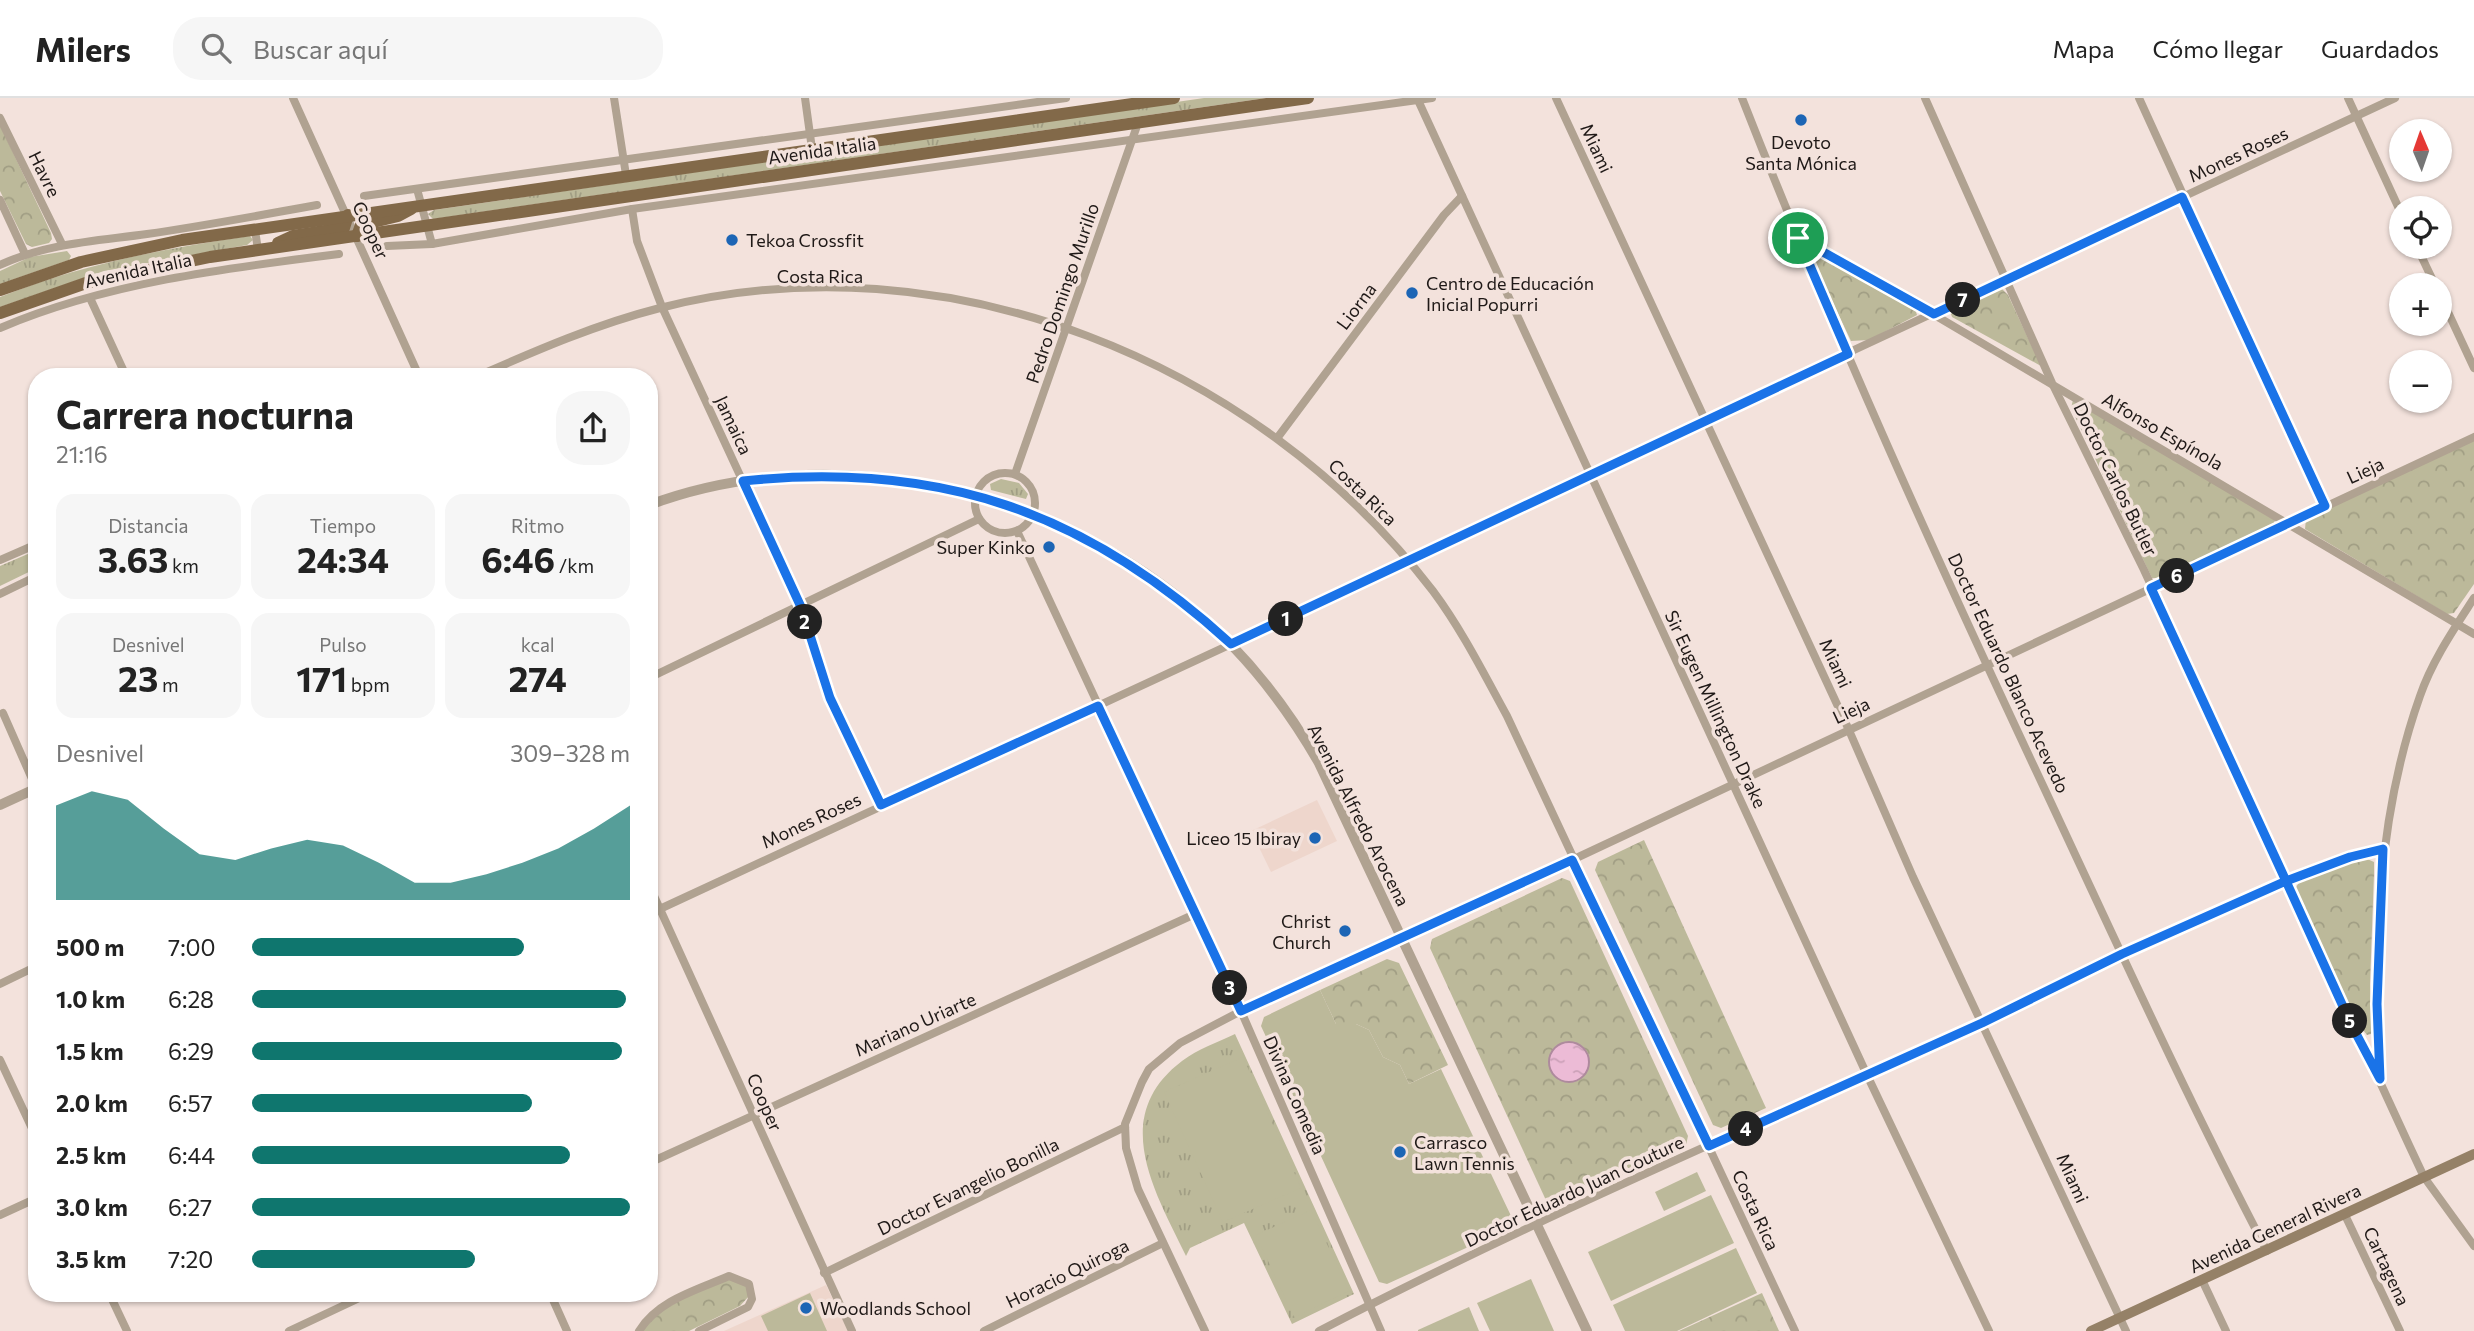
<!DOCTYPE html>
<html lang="es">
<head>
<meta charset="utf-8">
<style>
	:root { --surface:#fff; --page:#f6f6f6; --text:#222; --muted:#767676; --line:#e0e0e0; --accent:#0f766e }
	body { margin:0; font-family:Commissioner,sans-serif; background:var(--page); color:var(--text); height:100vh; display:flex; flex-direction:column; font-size:26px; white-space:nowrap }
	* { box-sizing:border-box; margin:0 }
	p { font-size:23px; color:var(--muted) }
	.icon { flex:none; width:38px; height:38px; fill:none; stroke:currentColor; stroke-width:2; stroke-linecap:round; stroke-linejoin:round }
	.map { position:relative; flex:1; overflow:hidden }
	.panel { position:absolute; left:28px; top:270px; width:630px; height:934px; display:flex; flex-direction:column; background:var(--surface); border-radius:28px; box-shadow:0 2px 5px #0004 }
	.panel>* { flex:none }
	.needle { width:46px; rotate:358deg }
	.buttons { position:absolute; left:2389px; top:21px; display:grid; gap:14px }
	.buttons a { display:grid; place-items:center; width:63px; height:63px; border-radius:50%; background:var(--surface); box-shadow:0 2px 5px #0004; font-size:35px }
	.pin { position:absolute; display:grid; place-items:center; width:60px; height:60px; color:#fff; margin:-30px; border:4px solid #fff; border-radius:50%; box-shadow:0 2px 7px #0007 }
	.km { position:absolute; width:35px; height:35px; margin:-18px; border-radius:50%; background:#222; color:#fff; font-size:19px; line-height:35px; text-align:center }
	.round { display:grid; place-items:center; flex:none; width:74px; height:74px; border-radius:28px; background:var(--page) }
	.head { display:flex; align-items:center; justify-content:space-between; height:119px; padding:0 28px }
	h1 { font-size:38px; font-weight:700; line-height:52px }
	.stats { display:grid; grid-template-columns:repeat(3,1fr); gap:10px; height:119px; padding:7px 28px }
	.stats div { display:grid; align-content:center; border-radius:18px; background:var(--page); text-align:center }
	.stats b { font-size:35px; font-weight:700 }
	.stats small { font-size:19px; font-weight:400 }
	.stats p { font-size:19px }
	.chart { height:196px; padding:14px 28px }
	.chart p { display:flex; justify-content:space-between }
	.chart svg { width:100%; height:126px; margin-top:7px; fill:var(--accent); opacity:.7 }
	ul { padding:0 28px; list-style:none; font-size:23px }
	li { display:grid; grid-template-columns:112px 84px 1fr; align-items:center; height:52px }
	li i { height:18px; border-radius:9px; background:var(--accent) }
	header { display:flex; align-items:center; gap:42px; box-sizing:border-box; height:98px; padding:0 35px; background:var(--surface); border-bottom:2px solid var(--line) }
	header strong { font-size:33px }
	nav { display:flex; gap:38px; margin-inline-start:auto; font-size:24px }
	.search { width:490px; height:63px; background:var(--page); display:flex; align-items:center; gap:18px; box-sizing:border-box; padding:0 24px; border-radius:28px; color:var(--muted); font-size:26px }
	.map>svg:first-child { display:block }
	.built { fill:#eed6cc }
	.grass { fill:url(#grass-tufts) }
	.park { fill:url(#park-crowns) }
	.garden { fill:#bcb99a }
	.water { fill:url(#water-ripples); stroke:#ae8a9d; stroke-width:2 }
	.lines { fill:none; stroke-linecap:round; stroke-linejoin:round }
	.minor { stroke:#b0a291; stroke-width:8 }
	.tertiary { stroke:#b0a291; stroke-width:10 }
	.secondary { stroke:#958167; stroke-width:10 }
	.primary { stroke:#826949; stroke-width:12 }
	.route-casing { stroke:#fff; stroke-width:14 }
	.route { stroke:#1a73e8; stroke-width:9 }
	.poi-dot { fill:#1c65b5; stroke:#f3e2dc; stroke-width:2.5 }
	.labels { text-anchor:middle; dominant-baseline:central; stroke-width:7; stroke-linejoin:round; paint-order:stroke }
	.poi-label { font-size:18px; fill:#1f1917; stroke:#f3e2dc; text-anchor:start }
	.street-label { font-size:18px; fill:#1f1917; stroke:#f3e2dc }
</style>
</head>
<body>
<header>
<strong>Milers</strong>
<div class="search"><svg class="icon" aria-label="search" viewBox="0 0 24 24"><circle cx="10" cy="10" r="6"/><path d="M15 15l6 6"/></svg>Buscar aquí</div>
<nav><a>Mapa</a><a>Cómo llegar</a><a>Guardados</a></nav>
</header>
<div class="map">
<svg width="2474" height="1233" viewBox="0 0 2474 1233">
	<defs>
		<pattern id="grass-tufts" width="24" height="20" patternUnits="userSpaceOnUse" patternTransform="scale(1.75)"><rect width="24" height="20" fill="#bcb99a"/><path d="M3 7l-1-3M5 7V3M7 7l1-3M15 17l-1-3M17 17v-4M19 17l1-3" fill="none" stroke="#a19e84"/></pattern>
		<pattern id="park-crowns" width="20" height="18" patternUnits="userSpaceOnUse" patternTransform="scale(1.75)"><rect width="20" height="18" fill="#bcb99a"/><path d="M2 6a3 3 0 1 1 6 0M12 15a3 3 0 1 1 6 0" fill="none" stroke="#a19e84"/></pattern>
		<pattern id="water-ripples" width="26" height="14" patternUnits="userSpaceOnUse" patternTransform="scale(1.75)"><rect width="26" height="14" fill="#ecbbd6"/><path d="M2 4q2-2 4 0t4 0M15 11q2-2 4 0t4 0" fill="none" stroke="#caa0b7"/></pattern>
	</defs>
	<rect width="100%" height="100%" fill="#f3e2dc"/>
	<g class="built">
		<path d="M1317 702 1337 743 1271 774 1251 733Z"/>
		<path d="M826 1187 848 1233H724Z"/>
	</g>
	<g class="grass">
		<path d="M1204 0H1266L433 121 428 116 434 112Z"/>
		<path d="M250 138 253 142 247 147 104 173 0 209V199C80 167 164 150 250 138Z"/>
		<path d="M67 153 71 158 69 162 0 186V173L30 159Z"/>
		<path d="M1001 381 1019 385 1028 396 1026 401 991 392 990 386Z"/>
		<path d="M37 452V470L0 488V468Z"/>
		<path d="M1235 936 1354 1196 1292 1226 1244 1125 1190 1150 1186 1158C1156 1095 1108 1019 1182 963 1198 951 1218 944 1235 936Z"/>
	</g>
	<g class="park">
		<path d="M0 27 51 135 52 141 49 145 32 149 26 146 0 93Z"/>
		<path d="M1808 152 1828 159 1914 208 1917 217 1869 242 1851 243Z"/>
		<path d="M1995 191H2002L2008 197 2041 268 1952 219 1950 213 1954 209Z"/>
		<path d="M2073 302 2275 422 2274 425 2159 480H2152L2071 310Z"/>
		<path d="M2474 340V486L2454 515 2447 516 2305 431 2306 421Z"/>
		<path d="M1644 742 1766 1010 1721 1030 1713 1027 1595 772 1598 764Z"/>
		<path d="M2365 760 2374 764V776L2370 886 2372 930 2371 936 2367 937 2353 919 2295 791 2301 781Z"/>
		<path d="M1562 780 1570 783 1688 1038 1686 1047 1550 1111 1430 850 1432 841Z"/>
		<path d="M1387 861 1399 865 1448 967 1409 986 1400 967 1383 959 1369 932 1356 926H1336L1320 892Z"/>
		<path d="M729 1180 745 1185 749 1198 740 1208 689 1233H642C661 1205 700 1195 729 1180Z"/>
		<path d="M1762 1195 1779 1233H1679Z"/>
	</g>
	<g class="garden">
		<path d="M1320 892 1336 926H1356L1369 932 1383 959 1400 967 1409 986 1441 971 1513 1122 1510 1130 1387 1186 1379 1184 1261 928 1264 919Z"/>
		<path d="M1243 959 1301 1090 1223 1124 1164 994Z"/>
		<path d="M1697 1074 1706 1093 1664 1113 1655 1094Z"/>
		<path d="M1711 1097 1734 1145 1611 1203 1588 1154Z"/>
		<path d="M1311 1112 1349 1193 1294 1219 1256 1137Z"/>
		<path d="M1736 1150 1757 1195 1677 1233H1625L1613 1207Z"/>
		<path d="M1531 1181 1554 1233H1490L1477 1205Z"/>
		<path d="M810 1195 827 1233H768L761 1218Z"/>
		<path d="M1469 1209 1479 1233H1418V1232Z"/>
	</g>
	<circle class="water" cx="1569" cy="964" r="20"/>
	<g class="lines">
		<g class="minor">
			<path d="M293 0 419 278"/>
			<path d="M614 0 626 77"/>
			<path d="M805 0 812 51"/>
			<path d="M1417 0 1867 977 1989 1233"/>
			<path d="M1556 0 1848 630 1913 779 2126 1233"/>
			<path d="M1742 0C1834 235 1939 466 2046 694 2118 848 2188 1002 2267 1153"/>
			<path d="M1925 0 2052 285 2144 472 2409 1047 2424 1079 2474 1148"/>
			<path d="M2139 0 2325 408"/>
			<path d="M2348 0 2401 115"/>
			<path d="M0 20 62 146"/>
			<path d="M417 91 432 146"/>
			<path d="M364 98 1066 0"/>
			<path d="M0 102 25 156"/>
			<path d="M632 111 637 143 662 209 801 509 819 575 881 707"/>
			<path d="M255 132 258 152"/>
			<path d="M1798 140 1872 180 2474 536"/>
			<path d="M387 148 432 146 632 111 1432 0"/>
			<path d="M2417 149 2435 187"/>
			<path d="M0 167C47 145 97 143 147 136 204 128 261 117 317 107"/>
			<path d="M2440 197 2474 270"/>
			<path d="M90 200 126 278"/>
			<path d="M0 230C105 185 226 170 339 156"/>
			<path d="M478 278C537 252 597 226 660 210 946 137 1256 263 1433 493 1462 532 1484 576 1507 618L1795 1233"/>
			<path d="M1278 339 1444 117 1462 98"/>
			<circle cx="1005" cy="405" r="30"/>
			<path d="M1015 376 1138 25"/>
			<path d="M1017 433 1241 913 1381 1233"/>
			<path d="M0 462 37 446"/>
			<path d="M0 496 37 478"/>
			<path d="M649 580 979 421"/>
			<path d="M3 615 36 690"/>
			<path d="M649 787 852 1233"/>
			<path d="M649 816 1408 464 1706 321 2395 0"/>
			<path d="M0 886 37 868"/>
			<path d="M0 962 37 1041"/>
			<path d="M2380 978C2374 849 2376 722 2420 598 2432 563 2454 531 2474 500"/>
			<path d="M649 1065 1195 816"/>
			<path d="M0 1117 37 1100"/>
			<path d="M2345 1117 2400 1233"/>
			<path d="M824 1175 1125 1029"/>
			<path d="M2203 1184 2226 1233"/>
			<path d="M109 1195 127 1233"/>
			<path d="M550 1195 567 1233"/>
			<path d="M289 1233 370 1195"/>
			<path d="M639 1233C658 1202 697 1192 729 1178L749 1186 752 1201 748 1209 699 1233"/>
			<path d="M984 1233 1163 1145"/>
			<path d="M1205 1233 1138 1091 1126 1050 1125 1026 1142 984 1149 971 1180 945 1241 913 1572 762 2474 339"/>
			<path d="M1319 1233C1534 1121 1758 1026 1979 926 2112 867 2240 787 2383 751"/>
		</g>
		<g class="tertiary">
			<path d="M649 407C826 341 1044 387 1188 507 1242 551 1284 604 1319 665L1587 1233"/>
			<path d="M0 707 37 690"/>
		</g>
		<path class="secondary" d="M2091 1233 2474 1056"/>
		<g class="primary">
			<path d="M357 138 361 127 398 118 411 111"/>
			<path d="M278 145 293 138 344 130 348 117"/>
			<path d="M0 192 81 164 182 142 1174 0"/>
			<path d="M0 215 86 185 210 159 1308 0"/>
		</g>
	</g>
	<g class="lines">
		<defs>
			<path id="route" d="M1798 140 1848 256 1231 546C1086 413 939 363 743 383L801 509 830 600 881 707 1098 608 1241 913 1572 762 1709 1048 1982 925 2122 856 2286 783 2351 926 2380 981 2377 906 2383 751 2350 759 2286 783 2151 490 2325 408 2182 99 1934 216 1798 140"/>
		</defs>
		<use href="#route" class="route-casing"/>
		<use href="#route" class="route"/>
	</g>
	<g class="poi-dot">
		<circle cx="1801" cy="22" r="7"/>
		<circle cx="732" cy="142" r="7"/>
		<circle cx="1412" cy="195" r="7"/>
		<circle cx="1049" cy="449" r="7"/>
		<circle cx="1315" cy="740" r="7"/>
		<circle cx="1345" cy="833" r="7"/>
		<circle cx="1400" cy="1054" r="7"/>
		<circle cx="806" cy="1210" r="7"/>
	</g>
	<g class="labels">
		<g class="poi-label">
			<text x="1801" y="44" text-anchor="middle">Devoto<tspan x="1801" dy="21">Santa Mónica</tspan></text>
			<text x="746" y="142">Tekoa Crossfit</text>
			<text x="1426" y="185">Centro de Educación<tspan x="1426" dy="21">Inicial Popurri</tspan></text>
			<text x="1035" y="449" text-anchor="end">Super Kinko</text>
			<text x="1301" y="740" text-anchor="end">Liceo 15 Ibiray</text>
			<text x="1331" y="823" text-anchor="end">Christ<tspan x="1331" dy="21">Church</tspan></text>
			<text x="1414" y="1044">Carrasco<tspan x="1414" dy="21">Lawn Tennis</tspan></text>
			<text x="820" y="1210">Woodlands School</text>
		</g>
		<g class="street-label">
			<text transform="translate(1597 50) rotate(65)">Miami</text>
			<text transform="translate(822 52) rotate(-8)">Avenida Italia</text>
			<text transform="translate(2238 56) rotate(-25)">Mones Roses</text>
			<text transform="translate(45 76) rotate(64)">Havre</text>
			<text transform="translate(371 132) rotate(65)">Cooper</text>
			<text transform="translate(138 172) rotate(-12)">Avenida Italia</text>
			<text x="820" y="178">Costa Rica</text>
			<text transform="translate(1062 195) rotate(-71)">Pedro Domingo Murillo</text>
			<text transform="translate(1356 208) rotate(-53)">Liorna</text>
			<text transform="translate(734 327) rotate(65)">Jamaica</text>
			<text transform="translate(2163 333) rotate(30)">Alfonso Espínola</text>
			<text transform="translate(2365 372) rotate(-25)">Lieja</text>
			<text transform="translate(2116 381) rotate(64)">Doctor Carlos Butler</text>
			<text transform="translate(1363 394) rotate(44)">Costa Rica</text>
			<text transform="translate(1836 565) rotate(65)">Miami</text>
			<text transform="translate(2009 575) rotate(65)">Doctor Eduardo Blanco Acevedo</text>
			<text transform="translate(1716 611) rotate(65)">Sir Eugen Millington Drake</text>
			<text transform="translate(1851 612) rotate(-25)">Lieja</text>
			<text transform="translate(1359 717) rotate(63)">Avenida Alfredo Arocena</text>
			<text transform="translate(811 722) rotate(-25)">Mones Roses</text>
			<text transform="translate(915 926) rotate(-24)">Mariano Uriarte</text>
			<text transform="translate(1295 997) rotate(66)">Divina Comedia</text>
			<text transform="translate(765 1004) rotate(66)">Cooper</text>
			<text transform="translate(2073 1080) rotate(66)">Miami</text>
			<text transform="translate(968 1088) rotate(-26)">Doctor Evangelio Bonilla</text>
			<text transform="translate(1574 1093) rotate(-25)">Doctor Eduardo Juan Couture</text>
			<text transform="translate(1756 1112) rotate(65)">Costa Rica</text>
			<text transform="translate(2275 1130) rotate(-25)">Avenida General Rivera</text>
			<text transform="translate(2387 1168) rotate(65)">Cartagena</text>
			<text transform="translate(1067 1175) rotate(-26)">Horacio Quiroga</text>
		</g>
	</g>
</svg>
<div class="buttons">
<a><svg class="needle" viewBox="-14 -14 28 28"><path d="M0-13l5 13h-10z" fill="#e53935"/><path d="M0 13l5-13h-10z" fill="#767676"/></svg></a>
<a><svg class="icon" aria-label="locate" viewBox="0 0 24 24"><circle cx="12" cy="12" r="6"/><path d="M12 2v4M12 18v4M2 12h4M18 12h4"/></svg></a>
<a>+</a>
<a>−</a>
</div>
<div class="pin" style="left:1798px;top:140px;background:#1e9e55"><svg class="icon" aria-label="arrive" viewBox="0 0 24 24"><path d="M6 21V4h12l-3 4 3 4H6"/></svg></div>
<b class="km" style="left:1286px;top:521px">1</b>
<b class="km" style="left:805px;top:524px">2</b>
<b class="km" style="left:1230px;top:890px">3</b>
<b class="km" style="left:1746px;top:1031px">4</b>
<b class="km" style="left:2350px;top:923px">5</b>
<b class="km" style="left:2177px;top:478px">6</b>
<b class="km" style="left:1963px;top:202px">7</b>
<section class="panel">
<div class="head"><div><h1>Carrera nocturna</h1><p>21:16</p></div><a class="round"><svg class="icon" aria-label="share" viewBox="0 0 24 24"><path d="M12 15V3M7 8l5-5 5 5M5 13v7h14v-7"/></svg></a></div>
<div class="stats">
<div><p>Distancia</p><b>3.63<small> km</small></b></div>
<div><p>Tiempo</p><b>24:34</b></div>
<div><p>Ritmo</p><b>6:46<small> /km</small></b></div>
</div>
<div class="stats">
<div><p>Desnivel</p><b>23<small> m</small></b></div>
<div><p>Pulso</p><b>171<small> bpm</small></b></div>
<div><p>kcal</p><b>274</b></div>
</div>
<div class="chart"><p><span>Desnivel</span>309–328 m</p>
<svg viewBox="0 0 160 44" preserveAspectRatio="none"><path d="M0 44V11L10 6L20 9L30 19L40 28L50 30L60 26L70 23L80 25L90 31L100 38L110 38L120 35L130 31L140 26L150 19L160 11V44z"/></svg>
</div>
<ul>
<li><b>500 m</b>7:00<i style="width:72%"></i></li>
<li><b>1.0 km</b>6:28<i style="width:99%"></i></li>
<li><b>1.5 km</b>6:29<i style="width:98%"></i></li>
<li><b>2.0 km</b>6:57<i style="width:74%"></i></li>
<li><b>2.5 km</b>6:44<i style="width:84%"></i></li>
<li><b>3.0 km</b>6:27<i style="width:100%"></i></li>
<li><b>3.5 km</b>7:20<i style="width:59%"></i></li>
</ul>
</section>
</div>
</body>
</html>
